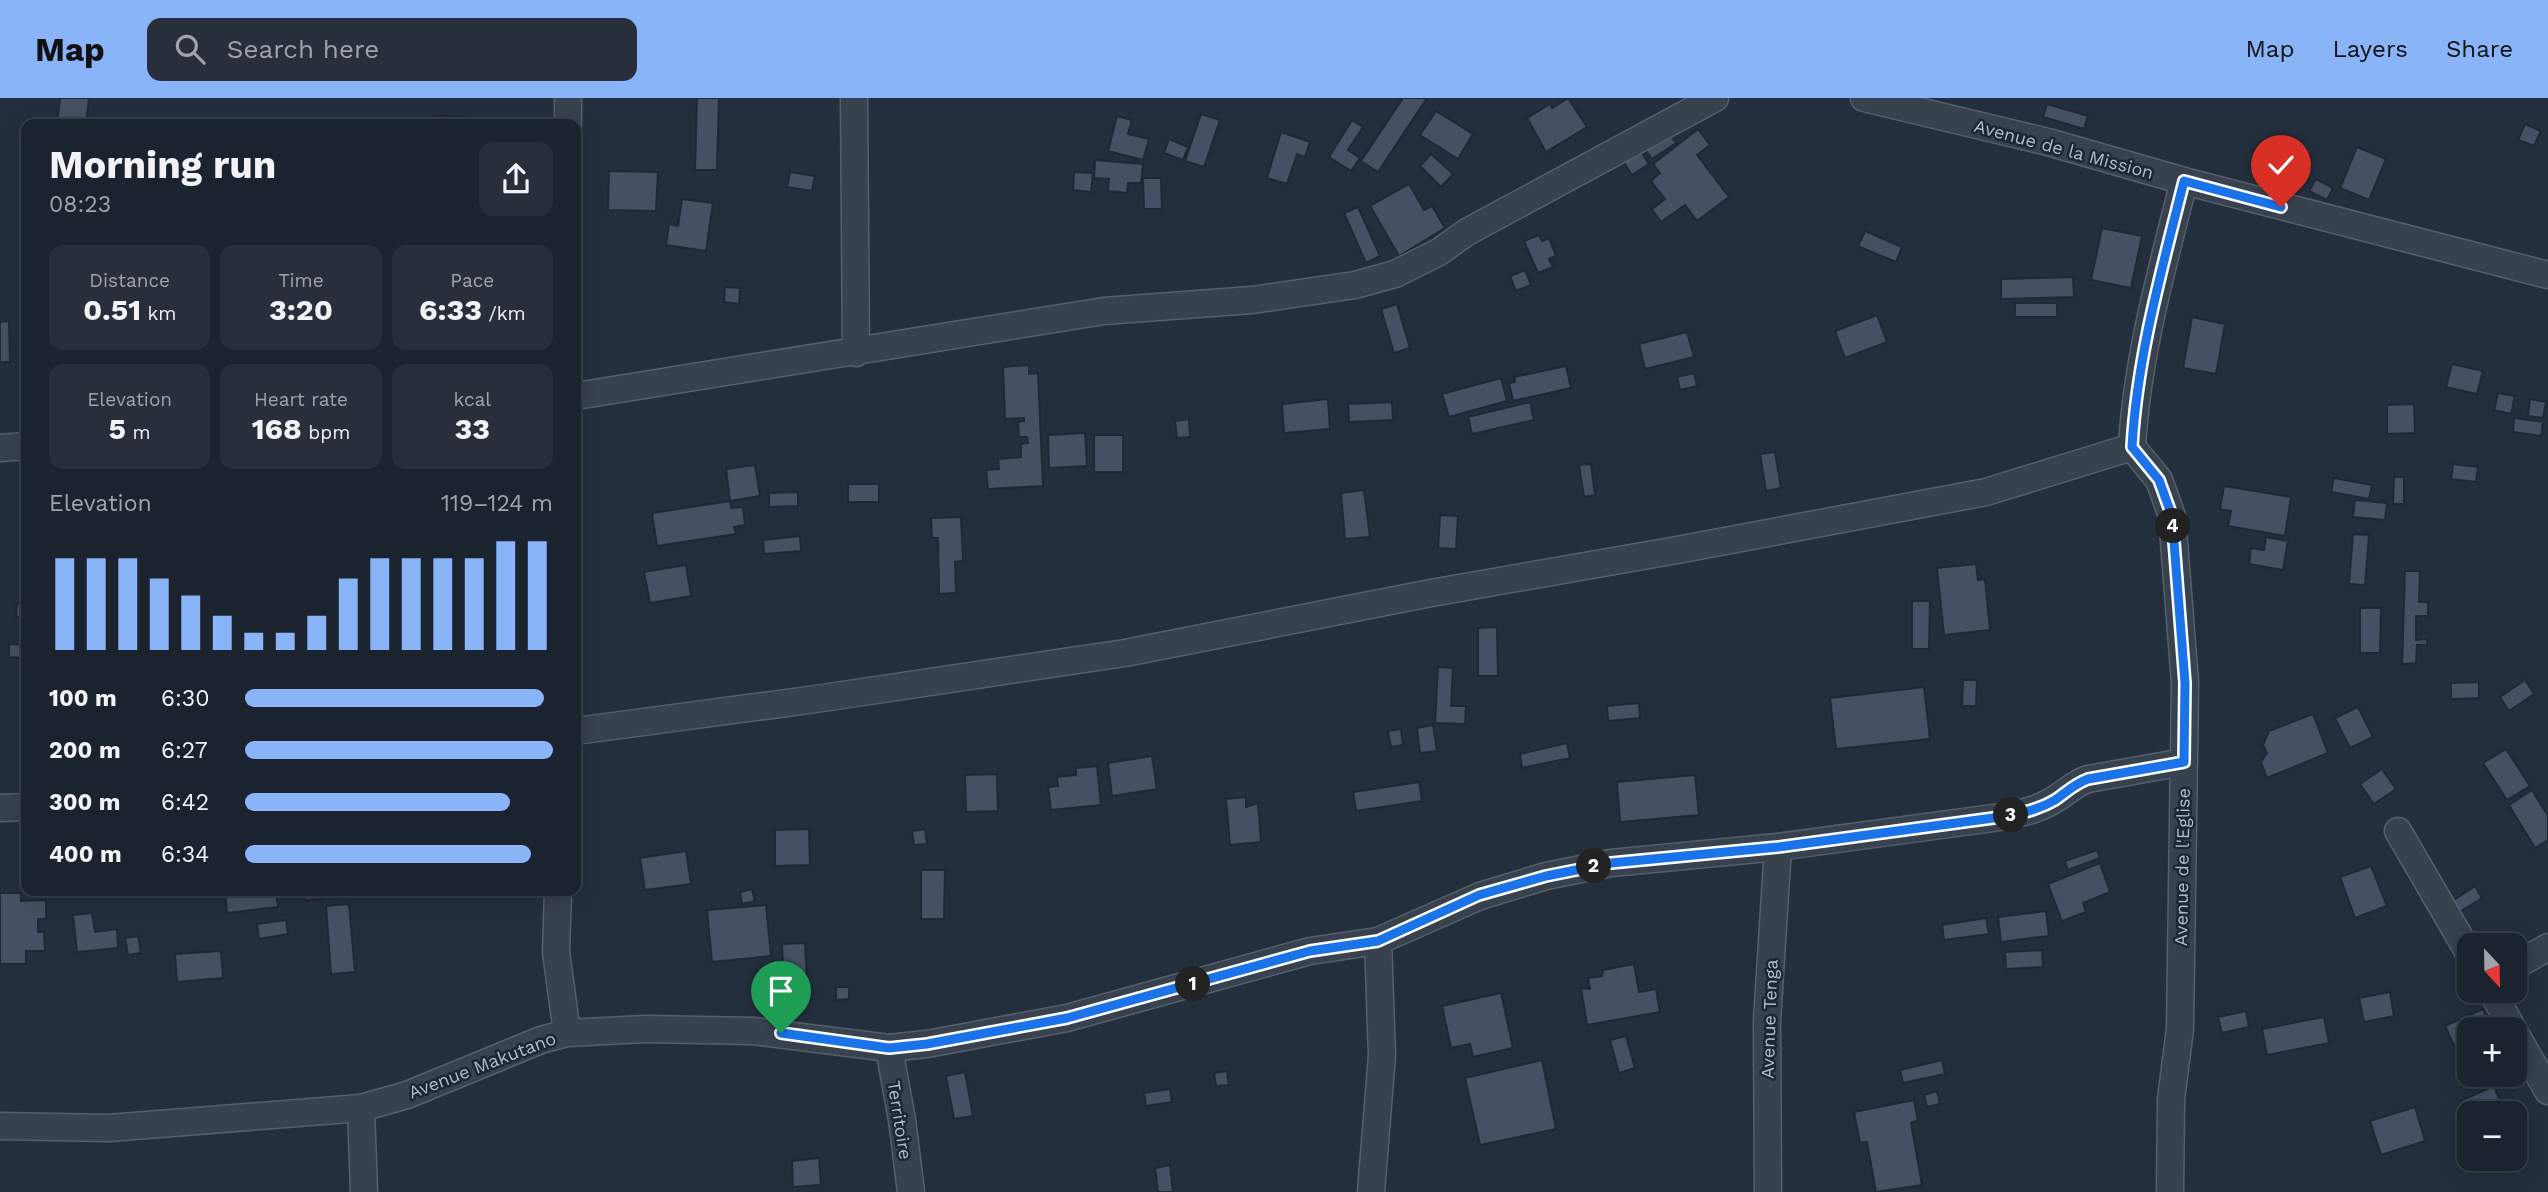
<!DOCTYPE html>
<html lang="en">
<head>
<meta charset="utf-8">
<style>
	:root { --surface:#1b232e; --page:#282f3a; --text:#f1f3f6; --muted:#a0a4aa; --line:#39404a; --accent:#8ab4f8 }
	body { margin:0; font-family:"Work Sans",sans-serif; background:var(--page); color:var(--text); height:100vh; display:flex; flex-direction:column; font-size:26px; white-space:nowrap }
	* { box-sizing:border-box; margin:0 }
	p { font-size:23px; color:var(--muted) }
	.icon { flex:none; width:38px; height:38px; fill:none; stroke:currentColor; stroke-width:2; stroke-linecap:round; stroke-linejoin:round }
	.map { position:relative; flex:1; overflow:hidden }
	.drawer { position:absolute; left:21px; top:21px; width:560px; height:777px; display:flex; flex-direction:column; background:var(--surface); border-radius:14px; box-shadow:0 4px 18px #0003,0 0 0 2px var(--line) }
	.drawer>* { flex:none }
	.needle { width:46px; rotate:158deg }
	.controls { position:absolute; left:2457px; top:835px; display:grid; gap:14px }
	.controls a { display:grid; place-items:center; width:70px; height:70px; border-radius:14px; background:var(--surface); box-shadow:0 4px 18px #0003,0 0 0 2px var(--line); font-size:35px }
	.pin { position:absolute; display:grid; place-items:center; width:60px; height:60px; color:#fff; margin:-72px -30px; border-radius:50% 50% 50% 0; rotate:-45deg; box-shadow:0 0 7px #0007 }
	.pin .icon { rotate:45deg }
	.km { position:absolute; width:35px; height:35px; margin:-18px; border-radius:50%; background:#222; color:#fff; font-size:19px; line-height:35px; text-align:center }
	.round { display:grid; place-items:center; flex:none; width:74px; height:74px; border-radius:14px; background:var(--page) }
	.headline { display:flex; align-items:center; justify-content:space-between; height:119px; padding:0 28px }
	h1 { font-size:38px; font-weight:700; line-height:52px }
	.metrics { display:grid; grid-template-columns:repeat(3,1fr); gap:10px; height:119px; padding:7px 28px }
	.metrics div { display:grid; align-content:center; border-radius:14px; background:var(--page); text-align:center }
	.metrics b { font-size:30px; font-weight:700 }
	.metrics small { font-size:19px; font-weight:400 }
	.metrics p { font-size:19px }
	.chart { height:196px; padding:14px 28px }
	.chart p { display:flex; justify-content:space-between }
	.chart svg { width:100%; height:126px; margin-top:7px; stroke:var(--accent); stroke-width:6 }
	ul { padding:0 28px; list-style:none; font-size:23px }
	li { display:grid; grid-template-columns:112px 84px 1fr; align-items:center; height:52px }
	li i { height:18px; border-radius:9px; background:var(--accent) }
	header { display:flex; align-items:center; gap:42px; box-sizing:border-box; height:98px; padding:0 35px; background:var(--accent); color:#111 }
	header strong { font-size:33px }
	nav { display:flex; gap:38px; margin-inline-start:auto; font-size:24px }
	.search { width:490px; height:63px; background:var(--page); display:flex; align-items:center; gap:18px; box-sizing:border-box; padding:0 24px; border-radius:14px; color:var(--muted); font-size:26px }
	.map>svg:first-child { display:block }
	.building { fill:#455162; stroke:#1f2835; stroke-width:2 }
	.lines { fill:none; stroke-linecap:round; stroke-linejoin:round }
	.minor-casing { stroke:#565f6c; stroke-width:29 }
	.minor { stroke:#38414e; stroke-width:26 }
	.route-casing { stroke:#fff; stroke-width:14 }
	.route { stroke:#1a73e8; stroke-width:9 }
	.labels { text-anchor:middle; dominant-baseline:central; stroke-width:5; stroke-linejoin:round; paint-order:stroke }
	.street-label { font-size:18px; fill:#b4bcc9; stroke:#1d2633 }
</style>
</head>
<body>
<header>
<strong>Map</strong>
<div class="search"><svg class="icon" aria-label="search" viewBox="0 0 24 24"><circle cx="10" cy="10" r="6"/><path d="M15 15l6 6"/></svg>Search here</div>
<nav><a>Map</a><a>Layers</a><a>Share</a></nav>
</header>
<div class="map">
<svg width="2548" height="1094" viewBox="0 0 2548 1094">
	<rect width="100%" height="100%" fill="#242f3e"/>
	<g class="building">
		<path d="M60 0H89L86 26H57Z"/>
		<path d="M697 0H719L717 72H695Z"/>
		<path d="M1403 0H1427L1378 74 1361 63Z"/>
		<path d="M1568 0 1587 29 1546 54 1527 20 1550 6 1552 10Z"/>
		<path d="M2047 6 2088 18 2084 31 2043 19Z"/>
		<path d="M1436 13 1473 36 1458 61 1420 37Z"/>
		<path d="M1201 16 1220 22 1204 69 1185 63Z"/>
		<path d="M434 18 467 19 466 26H434Z"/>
		<path d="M1117 18 1132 22 1128 36 1149 41 1143 62 1108 53Z"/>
		<path d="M1352 22 1363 29 1348 52 1360 60 1351 73 1329 59Z"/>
		<path d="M2525 26 2541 33 2534 48 2518 42Z"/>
		<path d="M1698 31 1710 47 1697 57 1729 99 1697 123 1685 107 1661 124 1652 111 1665 101 1651 83 1660 75 1653 66Z"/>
		<path d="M1667 33 1676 45 1652 61 1644 50Z"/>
		<path d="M1281 34 1310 44 1305 59 1297 56 1287 86 1267 80Z"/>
		<path d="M1169 41 1188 49 1183 62 1164 55Z"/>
		<path d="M2357 49 2386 61 2369 102 2340 90Z"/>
		<path d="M1640 52 1649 66 1632 77 1623 63Z"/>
		<path d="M1431 56 1453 76 1441 89 1420 68Z"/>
		<path d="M1095 62 1143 66 1141 85H1128L1127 95 1108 93 1109 81 1094 80Z"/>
		<path d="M609 73 658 74 656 113 608 112Z"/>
		<path d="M790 74 815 78 812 93 787 89Z"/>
		<path d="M1074 74 1093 75 1091 94 1073 92Z"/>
		<path d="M1143 80H1161L1162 111H1144Z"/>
		<path d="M2316 81 2333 90 2327 102 2309 93Z"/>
		<path d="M1409 86 1424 112 1432 108 1445 130 1399 158 1370 108Z"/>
		<path d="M682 101 713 105 706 153 666 147 669 126 678 128Z"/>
		<path d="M1358 109 1380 158 1366 165 1344 115Z"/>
		<path d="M2102 130 2142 138 2131 190 2091 182Z"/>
		<path d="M1865 133 1902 149 1896 164 1858 148Z"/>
		<path d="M1539 137 1542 143 1549 140 1556 158 1549 161 1553 169 1538 175 1524 143Z"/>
		<path d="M1525 172 1531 187 1516 193 1510 178Z"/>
		<path d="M2073 179 2074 199 2001 201V181Z"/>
		<path d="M725 189 740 190 739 206 724 204Z"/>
		<rect x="2015" y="205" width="42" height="14"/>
		<path d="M1397 206 1410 250 1394 255 1381 211Z"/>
		<path d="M1877 217 1887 244 1845 260 1835 233Z"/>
		<path d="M2192 219 2225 226 2216 276 2183 270Z"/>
		<path d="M9 223 10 264H0V224Z"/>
		<path d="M1687 234 1694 259 1645 271 1639 246Z"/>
		<path d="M2452 266 2483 273 2477 296 2446 289Z"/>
		<path d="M1029 267V276L1038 275 1043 388 988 391 986 372 999 371 998 361 1021 359V346L1028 345 1027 339H1019L1018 324 1024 323V320L1005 321 1003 269Z"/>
		<path d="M1566 268 1571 290 1513 303 1509 285 1515 284 1514 279Z"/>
		<path d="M1694 275 1697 288 1680 292 1677 279Z"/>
		<path d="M1501 280 1507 303 1449 319 1442 296Z"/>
		<path d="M2498 295 2515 298 2511 316 2494 312Z"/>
		<path d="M1328 301 1330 331 1284 335 1282 306Z"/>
		<path d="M2530 301 2546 304 2543 320 2528 318Z"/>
		<path d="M1392 304 1393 322 1349 324 1348 306Z"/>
		<path d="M1530 304 1534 322 1472 336 1468 319Z"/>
		<path d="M2414 306 2415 335 2387 336V307Z"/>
		<path d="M2514 320 2543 324 2541 338 2513 334Z"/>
		<path d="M1189 321 1190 339 1177 340 1175 323Z"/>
		<path d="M1085 335 1087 368 1049 370 1048 337Z"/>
		<rect x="1094" y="337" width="29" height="37"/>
		<path d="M1775 354 1781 390 1766 393 1760 356Z"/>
		<path d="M1591 366 1595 397 1584 399 1579 367Z"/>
		<path d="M2453 366 2478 369 2476 384 2451 381Z"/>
		<path d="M755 367 760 398 730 403 726 371Z"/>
		<path d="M2394 379H2404V406H2393Z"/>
		<path d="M2334 380 2372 387 2369 401 2331 394Z"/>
		<rect x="848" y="386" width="31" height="18"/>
		<path d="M2224 388 2291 399 2285 438 2228 428 2231 413 2220 411Z"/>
		<path d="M1364 392 1370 439 1345 441 1341 395Z"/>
		<path d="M798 394V408L769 409V395Z"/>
		<path d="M2355 402 2387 405 2385 422 2353 419Z"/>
		<path d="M730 403 731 410 743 409 745 427 734 429 736 436 657 448 652 415Z"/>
		<path d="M1440 417 1458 418 1456 451 1438 450Z"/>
		<path d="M961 419 963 463 955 464 956 495 939 496 938 440H932L931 420Z"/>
		<path d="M2353 436 2369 437 2365 487 2349 486Z"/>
		<path d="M800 438 801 453 764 456 763 442Z"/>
		<path d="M2266 439 2288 443 2283 472 2249 466 2251 450 2264 452Z"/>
		<path d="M1976 466 1978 482 1985 481 1990 532 1944 537 1937 470Z"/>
		<path d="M686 467 691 498 650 505 644 474Z"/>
		<path d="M2405 473H2420L2419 504H2428V518H2416V542L2427 541V547H2417L2416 565 2402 566Z"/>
		<path d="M1912 503H1930L1929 551H1912Z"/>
		<path d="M17 505 26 506V519H16Z"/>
		<path d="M2360 510H2381L2380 555H2360Z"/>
		<path d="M1497 529 1498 578H1478V530Z"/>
		<path d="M9 546 26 547V560L9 559Z"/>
		<path d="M1438 569 1453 570 1451 608H1466L1465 626 1435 625Z"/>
		<path d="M1963 582H1977L1976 608H1962Z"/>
		<path d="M2525 582 2534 596 2509 613 2500 599Z"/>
		<path d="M2479 584V600L2451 601V585Z"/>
		<path d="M1924 589 1930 641 1836 651 1830 600Z"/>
		<path d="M1639 605 1640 620 1608 623 1607 608Z"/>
		<path d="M2358 609 2373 639 2350 650 2335 620Z"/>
		<path d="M2313 616 2328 655 2267 680 2261 664 2267 655 2263 647 2269 633Z"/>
		<path d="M1433 627 1437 653 1420 655 1417 630Z"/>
		<path d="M1401 631 1403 647 1391 649 1388 633Z"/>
		<path d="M1567 645 1570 660 1522 670 1520 656Z"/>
		<path d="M2506 651 2530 688 2507 702 2483 665Z"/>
		<path d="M1152 658 1157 691 1112 698 1108 665Z"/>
		<path d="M1097 668 1101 707 1051 712 1048 689 1058 688 1057 679 1076 677V670Z"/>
		<path d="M2382 671 2396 691 2374 706 2360 686Z"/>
		<path d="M997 676 998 713 966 714 965 677Z"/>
		<path d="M1695 677 1699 717 1620 724 1617 684Z"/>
		<path d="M1419 684 1422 703 1356 713 1353 694Z"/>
		<path d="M2532 692 2548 718V742L2535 750 2509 707Z"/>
		<path d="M1246 699V709L1258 705 1261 744 1230 747 1226 701Z"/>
		<path d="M809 731 810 767 775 768V732Z"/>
		<path d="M925 731 927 746 914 747 912 733Z"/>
		<path d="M2097 752 2100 760 2068 772 2065 763Z"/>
		<path d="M686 753 691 786 645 792 640 760Z"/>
		<path d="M2100 765 2110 794 2083 805 2086 814 2062 823 2048 786Z"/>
		<path d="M2371 768 2387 808 2355 820 2340 779Z"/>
		<path d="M921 772H945L944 821H921Z"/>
		<path d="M2475 788 2482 800 2458 815 2451 804Z"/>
		<path d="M752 791 755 803 742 806 740 794Z"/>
		<path d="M225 793H276L278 809 227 815Z"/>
		<path d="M304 793H322V801L305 802Z"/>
		<path d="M0 795H21V803L46 802V821H38V834H44L45 853H26V866H0Z"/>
		<path d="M349 806 355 874 331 876 326 808Z"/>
		<path d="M766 807 771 858 712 864 707 812Z"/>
		<path d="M2046 813 2049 838 2001 844 1998 819Z"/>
		<path d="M92 815 95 834 117 831 118 850 77 854 73 817Z"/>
		<path d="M1986 820 1989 836 1944 842 1942 827Z"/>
		<path d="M286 822 288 836 259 841 257 826Z"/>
		<path d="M138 838 141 855 128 857 125 840Z"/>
		<path d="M805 845 807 886 784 887 782 846Z"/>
		<path d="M2042 852 2043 869 2006 871 2005 854Z"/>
		<path d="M221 853 223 880 177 884 175 856Z"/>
		<path d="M1634 866 1639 894 1656 891 1660 914 1587 927 1581 890 1590 891 1588 880 1602 878 1603 872Z"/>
		<path d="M836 889H849V901L836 902Z"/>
		<path d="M2390 894 2394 918 2364 924 2359 900Z"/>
		<path d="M1501 895 1513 950 1473 959 1470 946 1451 950 1442 908Z"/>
		<path d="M2483 911 2492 931H2469V959L2461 963 2445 928Z"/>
		<path d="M2246 913 2249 929 2222 935 2218 919Z"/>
		<path d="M2324 919 2329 945 2267 957 2262 931Z"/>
		<path d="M1626 938 1635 970 1619 975 1610 942Z"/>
		<path d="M1542 962 1556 1031 1480 1047 1465 980Z"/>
		<path d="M1942 962 1945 976 1903 985 1900 972Z"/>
		<path d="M1227 973 1229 987 1216 988 1214 975Z"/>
		<path d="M965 974 973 1018 954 1021 946 978Z"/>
		<path d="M2494 988 2505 1015H2469V1023L2460 1003Z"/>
		<path d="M1170 991 1172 1004 1146 1008 1144 995Z"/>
		<path d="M1937 993 1940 1006 1927 1009 1924 997Z"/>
		<path d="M1914 1002 1918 1022 1911 1025 1922 1087 1876 1094 1867 1044 1860 1045 1854 1014Z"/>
		<path d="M2415 1009 2425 1043 2381 1057 2370 1023Z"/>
		<path d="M819 1060 821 1087 793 1089 792 1063Z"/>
		<path d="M1170 1067 1173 1094H1158L1155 1070Z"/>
	</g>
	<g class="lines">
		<defs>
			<g id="minor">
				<path d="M568 0V26"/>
				<path d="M854 0 856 255"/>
				<path d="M1864 0 2048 44 2184 83 2548 177"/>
				<path d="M576 298 1104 213 1252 202 1355 187 1395 176 1439 154 1467 134 1715 0"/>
				<path d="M0 350 26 348"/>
				<path d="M576 633 809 602 1125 555 1431 495 1677 452 1986 394 2132 349"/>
				<path d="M0 710 26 709"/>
				<path d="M2398 733 2469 855"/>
				<path d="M558 793 556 854 567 935"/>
				<path d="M2515 868 2548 849"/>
				<path d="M2491 892 2513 931"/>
				<path d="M2515 935 2548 993"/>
				<path d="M889 950 902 1022 911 1094"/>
				<path d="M361 1010 364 1094"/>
				<path d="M0 1028 109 1030 361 1010 407 997 541 942 567 935 645 931 753 933 889 950 927 946 1067 920 1310 853 1378 843 1480 798 1546 778 1611 765 1778 749 2008 718C2025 714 2040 711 2055 701 2067 694 2074 686 2088 681L2184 664"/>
				<path d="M1371 1094 1382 957 1378 843"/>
				<path d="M1768 1094 1767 923 1778 749"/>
				<path d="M2170 1094 2171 1001 2180 931 2185 585 2172 418 2159 382 2132 349C2137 259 2162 171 2184 83"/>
			</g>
		</defs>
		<use href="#minor" class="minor-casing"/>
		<use href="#minor" class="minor"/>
	</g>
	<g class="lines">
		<defs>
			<path id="route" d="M781 935 889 950 927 946 1067 920 1310 853 1378 843 1479 797 1546 778 1611 765 1778 749 2008 718C2025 714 2040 711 2055 702 2067 694 2074 686 2088 681L2184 664 2185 585 2172 418 2159 382 2132 349C2137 259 2162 171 2184 83L2281 109"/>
		</defs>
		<use href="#route" class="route-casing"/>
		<use href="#route" class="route"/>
	</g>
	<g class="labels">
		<g class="street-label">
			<text transform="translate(2064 51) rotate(15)">Avenue de la Mission</text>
			<text transform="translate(2182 769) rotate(-89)">Avenue de l'Eglise</text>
			<text transform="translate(1769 921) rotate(-88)">Avenue Tenga</text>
			<text transform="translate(482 967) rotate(-21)">Avenue Makutano</text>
			<text transform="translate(900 1022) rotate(81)">Territoire</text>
		</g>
	</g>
</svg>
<div class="controls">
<a><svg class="needle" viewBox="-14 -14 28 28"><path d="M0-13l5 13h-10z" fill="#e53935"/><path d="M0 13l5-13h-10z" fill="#a0a4aa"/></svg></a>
<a>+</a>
<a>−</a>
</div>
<div class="pin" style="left:781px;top:935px;background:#1e9e55"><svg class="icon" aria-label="arrive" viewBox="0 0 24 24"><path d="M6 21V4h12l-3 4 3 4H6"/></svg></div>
<div class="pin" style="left:2281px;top:109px;background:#d93025"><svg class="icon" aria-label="check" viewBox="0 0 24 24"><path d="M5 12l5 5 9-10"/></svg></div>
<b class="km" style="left:1193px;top:886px">1</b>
<b class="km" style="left:1594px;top:768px">2</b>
<b class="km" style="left:2011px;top:717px">3</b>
<b class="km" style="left:2173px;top:428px">4</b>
<section class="drawer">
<div class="headline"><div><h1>Morning run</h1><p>08:23</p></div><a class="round"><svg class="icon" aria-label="share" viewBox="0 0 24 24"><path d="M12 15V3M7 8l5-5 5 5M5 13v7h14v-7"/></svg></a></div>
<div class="metrics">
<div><p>Distance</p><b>0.51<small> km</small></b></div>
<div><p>Time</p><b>3:20</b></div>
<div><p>Pace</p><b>6:33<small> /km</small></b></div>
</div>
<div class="metrics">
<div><p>Elevation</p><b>5<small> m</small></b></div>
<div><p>Heart rate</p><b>168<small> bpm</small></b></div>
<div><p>kcal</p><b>33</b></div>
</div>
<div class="chart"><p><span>Elevation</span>119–124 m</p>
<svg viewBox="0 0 160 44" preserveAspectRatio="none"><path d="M5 44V12M15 44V12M25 44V12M35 44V19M45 44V25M55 44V32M65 44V38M75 44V38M85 44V32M95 44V19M105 44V12M115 44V12M125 44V12M135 44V12M145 44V6M155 44V6"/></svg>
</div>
<ul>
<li><b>100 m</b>6:30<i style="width:97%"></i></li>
<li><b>200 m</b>6:27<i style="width:100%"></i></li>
<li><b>300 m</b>6:42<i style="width:86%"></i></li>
<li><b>400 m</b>6:34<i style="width:93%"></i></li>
</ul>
</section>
</div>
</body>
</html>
